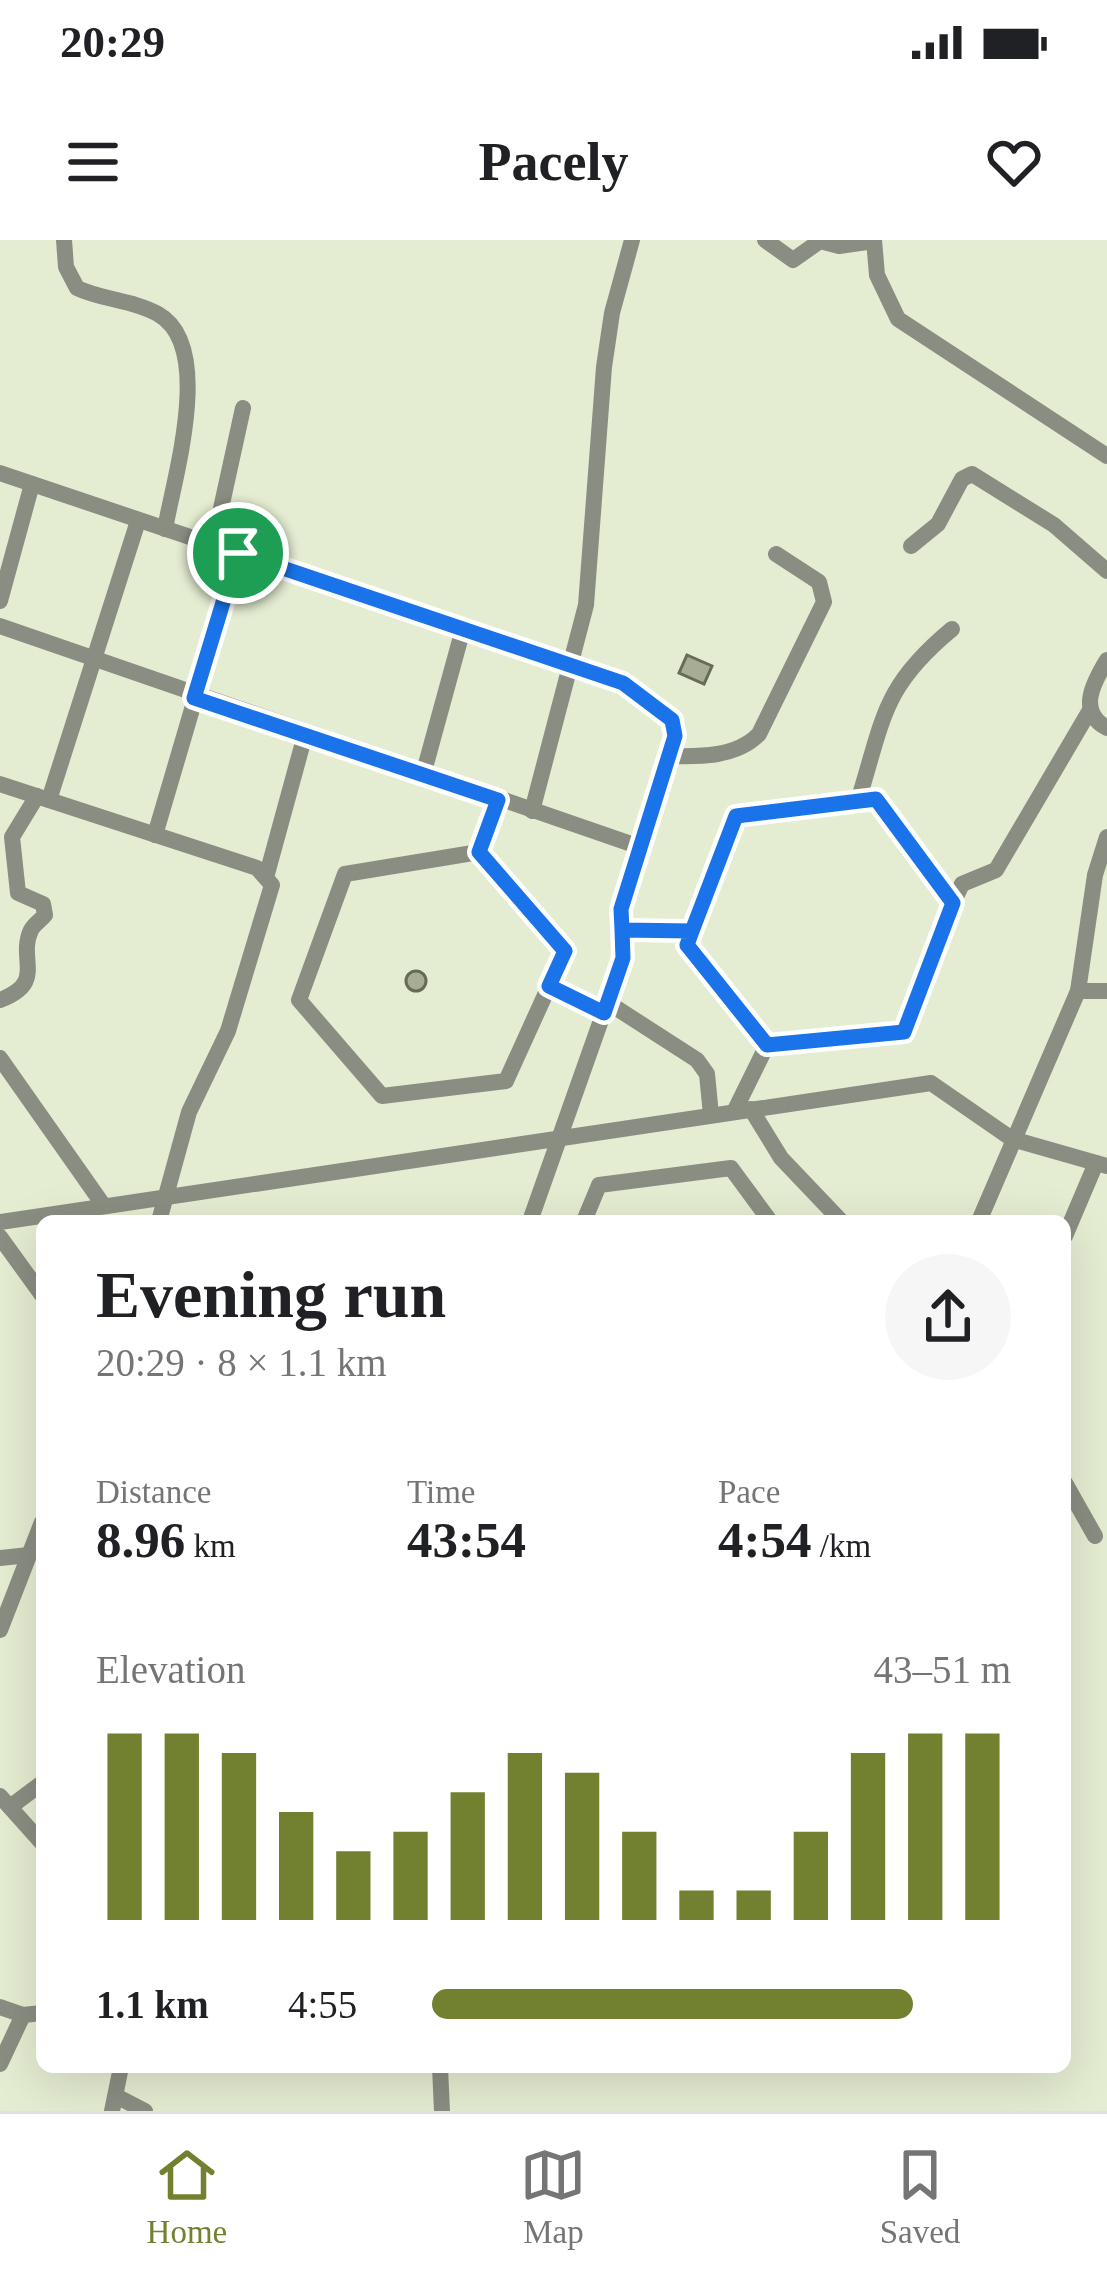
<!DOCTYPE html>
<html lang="en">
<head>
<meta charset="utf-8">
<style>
	:root { --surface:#fff; --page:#f6f6f6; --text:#202124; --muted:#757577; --line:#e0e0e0; --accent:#718130 }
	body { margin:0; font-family:Georgia,serif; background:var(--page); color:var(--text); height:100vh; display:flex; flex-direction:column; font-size:45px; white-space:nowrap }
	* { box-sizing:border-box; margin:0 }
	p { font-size:39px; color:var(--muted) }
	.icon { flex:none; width:66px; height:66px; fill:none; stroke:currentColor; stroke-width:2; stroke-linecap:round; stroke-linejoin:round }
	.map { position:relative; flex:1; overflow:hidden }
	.panel { position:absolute; left:36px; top:975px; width:1035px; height:858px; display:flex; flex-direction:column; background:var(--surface); border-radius:18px; box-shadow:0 12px 48px #0002 }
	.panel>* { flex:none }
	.pin { position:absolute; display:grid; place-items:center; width:102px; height:102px; color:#fff; margin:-51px; border:6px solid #fff; border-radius:50%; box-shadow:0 3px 12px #0007 }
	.round { display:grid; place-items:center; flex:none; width:126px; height:126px; border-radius:63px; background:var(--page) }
	.overview { display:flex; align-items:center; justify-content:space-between; height:204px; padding:0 60px }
	h1 { font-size:66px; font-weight:600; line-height:90px }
	.metrics { display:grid; grid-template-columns:repeat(3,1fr); gap:18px; height:204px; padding:12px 60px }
	.metrics div { display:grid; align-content:center }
	.metrics b { font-size:51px; font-weight:600 }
	.metrics small { font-size:33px; font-weight:400 }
	.metrics p { font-size:33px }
	.chart { height:336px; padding:24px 60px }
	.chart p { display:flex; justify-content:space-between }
	.chart svg { width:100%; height:216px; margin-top:12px; stroke:var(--accent); stroke-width:6 }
	ul { padding:0 60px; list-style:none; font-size:39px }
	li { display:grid; grid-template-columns:192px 144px 1fr; align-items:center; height:90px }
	li i { height:30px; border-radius:15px; background:var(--accent) }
	.status { display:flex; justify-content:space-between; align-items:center; height:84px; padding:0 60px; background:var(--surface); direction:ltr }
	.status svg { height:33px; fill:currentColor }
	header { display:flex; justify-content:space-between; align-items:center; height:156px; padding:0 60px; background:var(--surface); font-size:54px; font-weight:600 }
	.tabs { display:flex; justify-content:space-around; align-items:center; height:168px; border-top:3px solid var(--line); background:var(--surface); font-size:33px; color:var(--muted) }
	.tabs a { display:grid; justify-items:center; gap:6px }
	.tabs .on { color:var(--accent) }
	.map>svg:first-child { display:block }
	.building { fill:#a6ad94; stroke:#666c55; stroke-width:3 }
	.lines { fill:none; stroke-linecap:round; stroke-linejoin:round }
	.minor { stroke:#8a8d82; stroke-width:16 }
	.route-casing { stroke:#fff; stroke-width:24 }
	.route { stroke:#1a73e8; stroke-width:15 }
</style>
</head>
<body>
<div class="status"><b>20:29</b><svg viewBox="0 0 49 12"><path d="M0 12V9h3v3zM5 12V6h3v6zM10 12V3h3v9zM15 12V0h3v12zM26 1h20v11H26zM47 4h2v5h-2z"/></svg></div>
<header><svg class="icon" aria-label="menu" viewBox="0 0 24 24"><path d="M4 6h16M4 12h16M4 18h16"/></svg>Pacely<svg class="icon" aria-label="heart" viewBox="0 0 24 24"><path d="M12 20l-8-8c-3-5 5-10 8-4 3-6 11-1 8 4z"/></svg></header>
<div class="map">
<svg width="1107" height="1871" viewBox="0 0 1107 1871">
	<rect width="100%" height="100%" fill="#e4ecd1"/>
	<g class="building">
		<path d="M687 415 712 426 704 444 679 433Z"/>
		<circle cx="416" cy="741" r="10"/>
	</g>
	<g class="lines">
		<g class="minor">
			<path d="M64 0 66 27 77 48C102 60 133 60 158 74 215 106 174 237 165 289"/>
			<path d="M765 0 793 20 820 1 839 6 874 1"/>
			<path d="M874 0 877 35 898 79 1107 216"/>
			<path d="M0 233 623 443 672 480 675 497 621 669 623 718 530 981"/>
			<path d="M213 305 243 168"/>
			<path d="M911 306 938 284 962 239 972 234 1054 285 1107 331"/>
			<path d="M0 361 32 244"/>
			<path d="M0 386 643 608"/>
			<path d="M1107 420C1093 443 1077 472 1107 488"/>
			<path d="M669 516C700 517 737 517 759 494L824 362 819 342 776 314"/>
			<path d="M423 535 463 389"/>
			<path d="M0 544 257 628 272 645 228 791 189 872 159 981"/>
			<path d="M876 559 953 663 904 792 767 805 687 705 736 576Z"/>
			<path d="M49 560 138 281"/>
			<path d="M858 561C884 478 882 447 952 389"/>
			<path d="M532 571 586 365 604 127 612 73 632 0"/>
			<path d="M155 595 238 313"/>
			<path d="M479 612 565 711 506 841 382 856 299 760 345 634Z"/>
			<path d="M479 612 498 560"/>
			<path d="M267 634 305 495"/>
			<path d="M953 663 962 644 996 630 1090 470"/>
			<path d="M622 690 692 691"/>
			<path d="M549 746 604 773"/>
			<path d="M1078 751H1107"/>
			<path d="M0 760C47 742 17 720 31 690 34 684 41 680 45 675L43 664 18 653 12 597 37 556"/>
			<path d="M607 762 697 820 707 834 711 875"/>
			<path d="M0 818 104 966"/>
			<path d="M751 869 781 918 841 981"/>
			<path d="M734 872 767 805"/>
			<path d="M584 981 599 945 731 928 770 981"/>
			<path d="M979 981 1078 751 1095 635 1107 597"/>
			<path d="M0 982 931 843 1012 899 1107 926"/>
			<path d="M1065 996 1096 923"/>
			<path d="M0 997 42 1055"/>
			<path d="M1065 1243 1095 1296"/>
			<path d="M0 1318 29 1315"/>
			<path d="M0 1390 42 1282"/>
			<path d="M0 1556 42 1603"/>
			<path d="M10 1567 42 1543"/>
			<path d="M0 1767 23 1775 42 1773"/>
			<path d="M0 1824 23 1775"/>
			<path d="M440 1827 442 1871"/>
			<path d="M116 1856 145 1871"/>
			<path d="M112 1871 121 1827"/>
		</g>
	</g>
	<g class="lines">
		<defs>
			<path id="route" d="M238 313 623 443 672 480 675 496 621 669 622 690 692 691 736 576 876 559 953 663 904 792 767 805 687 705 692 691 622 690 623 718 604 773 549 746 565 711 479 612 498 560 194 458 238 313"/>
		</defs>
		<use href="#route" class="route-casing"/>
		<use href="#route" class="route"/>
	</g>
</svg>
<div class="pin" style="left:238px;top:313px;background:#1e9e55"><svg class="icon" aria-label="arrive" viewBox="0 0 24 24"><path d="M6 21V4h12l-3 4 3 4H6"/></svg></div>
<section class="panel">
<div class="overview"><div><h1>Evening run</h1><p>20:29 · 8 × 1.1 km</p></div><a class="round"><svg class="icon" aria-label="share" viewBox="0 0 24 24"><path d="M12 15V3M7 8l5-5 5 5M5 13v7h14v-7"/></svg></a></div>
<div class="metrics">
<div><p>Distance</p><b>8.96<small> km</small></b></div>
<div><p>Time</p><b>43:54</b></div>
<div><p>Pace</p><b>4:54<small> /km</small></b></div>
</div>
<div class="chart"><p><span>Elevation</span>43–51 m</p>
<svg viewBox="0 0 160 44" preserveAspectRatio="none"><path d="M5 44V6M15 44V6M25 44V10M35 44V22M45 44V30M55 44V26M65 44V18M75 44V10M85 44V14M95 44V26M105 44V38M115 44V38M125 44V26M135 44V10M145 44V6M155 44V6"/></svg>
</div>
<ul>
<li><b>1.1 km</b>4:55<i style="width:83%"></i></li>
</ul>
</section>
</div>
<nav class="tabs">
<a class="on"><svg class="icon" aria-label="home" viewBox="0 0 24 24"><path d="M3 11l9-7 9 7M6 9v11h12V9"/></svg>Home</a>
<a><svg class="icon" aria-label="map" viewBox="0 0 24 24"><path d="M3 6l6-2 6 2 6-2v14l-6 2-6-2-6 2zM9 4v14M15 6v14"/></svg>Map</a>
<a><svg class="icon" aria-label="saved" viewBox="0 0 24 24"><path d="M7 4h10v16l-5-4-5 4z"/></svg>Saved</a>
</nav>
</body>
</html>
